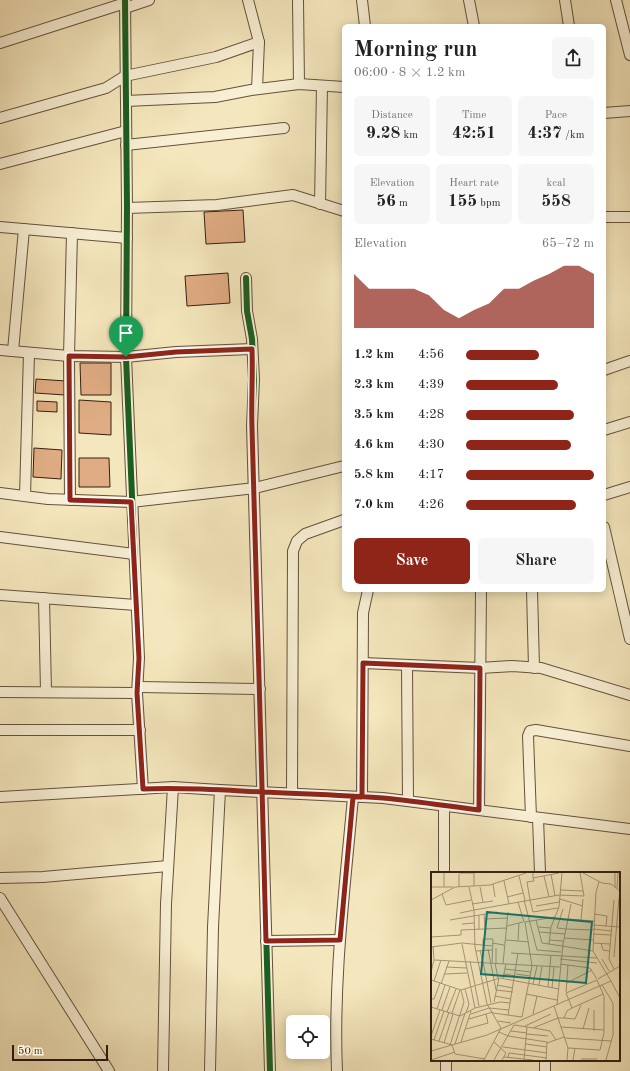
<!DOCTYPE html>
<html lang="en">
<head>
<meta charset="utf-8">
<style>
	:root { --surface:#fff; --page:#f6f6f6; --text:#222; --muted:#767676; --accent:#8f2418 }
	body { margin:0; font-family:"Old Standard TT",serif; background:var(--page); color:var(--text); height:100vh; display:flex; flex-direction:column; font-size:15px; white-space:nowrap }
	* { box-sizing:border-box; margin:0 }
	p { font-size:13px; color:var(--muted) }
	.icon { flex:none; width:22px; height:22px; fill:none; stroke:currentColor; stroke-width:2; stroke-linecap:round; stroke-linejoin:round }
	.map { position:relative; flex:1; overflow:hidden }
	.sheet { position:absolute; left:342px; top:24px; width:264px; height:568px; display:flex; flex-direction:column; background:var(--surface); border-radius:6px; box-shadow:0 2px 10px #0003 }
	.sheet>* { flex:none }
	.tools { position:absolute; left:286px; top:1015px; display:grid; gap:8px }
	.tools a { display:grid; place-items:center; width:44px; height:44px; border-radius:6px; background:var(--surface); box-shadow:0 2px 10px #0003; font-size:20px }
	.scale { position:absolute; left:12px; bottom:10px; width:96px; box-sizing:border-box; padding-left:4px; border:2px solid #331f11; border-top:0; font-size:11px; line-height:14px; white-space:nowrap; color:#331f11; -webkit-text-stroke:3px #f8efd4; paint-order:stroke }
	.pin { position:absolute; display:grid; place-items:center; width:34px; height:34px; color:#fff; margin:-41px -17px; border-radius:50% 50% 50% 0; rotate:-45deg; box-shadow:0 0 4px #0007 }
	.pin .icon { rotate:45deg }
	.round { display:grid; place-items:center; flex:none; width:42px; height:42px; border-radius:6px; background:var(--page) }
	.headline { display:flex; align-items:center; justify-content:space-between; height:68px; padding:0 12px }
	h1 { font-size:22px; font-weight:700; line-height:30px }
	.figures { display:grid; grid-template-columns:repeat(3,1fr); gap:6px; height:68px; padding:4px 12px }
	.figures div { display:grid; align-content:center; border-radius:6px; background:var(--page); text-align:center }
	.figures b { font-size:17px; font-weight:700 }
	.figures small { font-size:11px; font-weight:400 }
	.figures p { font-size:11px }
	.chart { height:112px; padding:8px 12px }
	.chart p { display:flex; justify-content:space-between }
	.chart svg { width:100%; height:72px; margin-top:4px; fill:var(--accent); opacity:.7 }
	.primary-button { display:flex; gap:8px; margin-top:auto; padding:8px 12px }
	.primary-button a { flex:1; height:46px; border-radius:6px; background:var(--accent); color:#fff; font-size:16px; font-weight:700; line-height:46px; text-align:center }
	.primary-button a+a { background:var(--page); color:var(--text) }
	ul { padding:0 12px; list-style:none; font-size:13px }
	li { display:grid; grid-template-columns:64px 48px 1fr; align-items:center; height:30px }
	li i { height:10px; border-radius:5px; background:var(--accent) }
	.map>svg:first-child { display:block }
	.building { fill:#e0ac83; stroke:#331f11 }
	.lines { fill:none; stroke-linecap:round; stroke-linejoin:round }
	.minor-casing { stroke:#64513c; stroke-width:12 }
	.minor { stroke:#f8efd4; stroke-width:10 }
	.cycleway-casing { stroke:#f8efd4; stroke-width:8 }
	.cycleway { stroke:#1b5e20; stroke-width:6 }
	.route-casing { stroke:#fff; stroke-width:8 }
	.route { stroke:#8f2418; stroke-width:5 }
	.inset-road { fill:none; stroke:#a79778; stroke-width:1 }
	.view { fill:#0f766e; fill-opacity:0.15; stroke:#0f766e; stroke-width:2 }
	.inset-edge { fill:none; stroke:#331f11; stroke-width:2 }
</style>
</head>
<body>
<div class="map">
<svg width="630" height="1071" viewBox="0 0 630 1071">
	<rect width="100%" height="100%" fill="#f5e7bd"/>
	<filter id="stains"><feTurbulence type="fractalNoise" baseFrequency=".005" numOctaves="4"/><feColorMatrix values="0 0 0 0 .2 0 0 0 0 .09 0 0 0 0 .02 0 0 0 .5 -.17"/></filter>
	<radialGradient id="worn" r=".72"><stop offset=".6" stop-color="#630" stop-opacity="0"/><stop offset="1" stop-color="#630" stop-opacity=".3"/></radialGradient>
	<g class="building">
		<path d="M243 210 245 242 206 244 204 212Z"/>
		<path d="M228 273 230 303 187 306 185 276Z"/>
		<path d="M80 363H111V395H81Z"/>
		<path d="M36 379 66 381 65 395 35 393Z"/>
		<path d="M79 400 111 402V435L79 433Z"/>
		<path d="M37 401 57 402V412L37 411Z"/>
		<path d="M34 448 62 450 61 479 33 477Z"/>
		<path d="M79 458H109L110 487H79Z"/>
	</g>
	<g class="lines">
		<defs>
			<g id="minor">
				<path d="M125 0 127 208 126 357 139 658 137 693 143 789"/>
				<path d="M248 0 259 42 257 89"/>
				<path d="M298 0 299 84"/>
				<path d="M362 0 365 26"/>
				<path d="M469 0 474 26"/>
				<path d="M565 0 569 26"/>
				<path d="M616 0 630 55"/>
				<path d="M125 8 149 0"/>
				<path d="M0 43 125 3"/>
				<path d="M126 101 215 97 251 90 299 84 344 87"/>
				<path d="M604 113 630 111"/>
				<path d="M0 118 106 88 125 76 216 57 259 42"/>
				<path d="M126 145 284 128"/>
				<path d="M0 164 126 131"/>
				<path d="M320 204 322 86"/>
				<path d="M127 208 217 205 293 195 344 211"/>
				<path d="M604 217H630"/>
				<path d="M0 227 127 238"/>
				<path d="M246 278 247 311 252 339 254 379 252 426 270 1071"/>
				<path d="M0 350 69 356 126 357 176 352 252 349"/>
				<path d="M13 351 24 229"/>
				<path d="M604 370 630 361"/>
				<path d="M604 430 630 422"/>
				<path d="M0 493 48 499 131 502 255 488 344 466"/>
				<path d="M604 495 630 487"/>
				<path d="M25 496 29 353"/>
				<path d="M70 500 69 356 72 233"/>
				<path d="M604 527 630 639"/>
				<path d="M0 537 134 554"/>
				<path d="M532 590 534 668"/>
				<path d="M0 595 136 605"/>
				<path d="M44 598 46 692"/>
				<path d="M363 663 480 668 512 666 541 668 630 695"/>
				<path d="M407 665 408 801"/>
				<path d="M139 687 260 689"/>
				<path d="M0 692 137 693"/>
				<path d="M0 730H140"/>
				<path d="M292 793 293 551 297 541 305 534 344 520"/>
				<path d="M0 797 173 787 220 790 383 798 630 829"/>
				<path d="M362 797 363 613 368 590"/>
				<path d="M444 806V873"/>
				<path d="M479 810 481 590"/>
				<path d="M531 817 528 736 530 731 536 730 630 746"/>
				<path d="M538 818 540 873"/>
				<path d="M0 878 43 877 168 866"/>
				<path d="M0 898 109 1071"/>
				<path d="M266 941 340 940"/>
				<path d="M446 1060V1071"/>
				<path d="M545 1060V1071"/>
				<path d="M163 1071 166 904 173 787"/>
				<path d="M210 1071 213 927 220 790"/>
				<path d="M337 1071C333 979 345 888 353 797"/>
			</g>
		</defs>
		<use href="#minor" class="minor-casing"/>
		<use href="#minor" class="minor"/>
		<defs>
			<g id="cycleway">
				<path d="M125 0 127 208 126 357 139 658 137 693 143 789"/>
				<path d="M246 278 247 311 252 339 254 379 252 426 270 1071"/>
			</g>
		</defs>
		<use href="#cycleway" class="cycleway-casing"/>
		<use href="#cycleway" class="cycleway"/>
	</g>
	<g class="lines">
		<defs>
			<path id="route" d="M126 357 69 356 70 500 131 502 139 658 137 693 143 789C183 787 222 790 262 792 302 794 342 795 383 798 415 801 447 806 479 810L480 668 363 663 362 797H353L340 940 266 941C261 770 258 599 252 428 251 401 253 376 252 349L176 352 126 357"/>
		</defs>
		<use href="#route" class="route-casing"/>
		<use href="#route" class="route"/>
	</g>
	<g transform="translate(431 872)">
		<rect width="189" height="189" fill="#f5e7bd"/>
		<path class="inset-road" d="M13 1V15M28 1H43M43 1V14M102 1V6L128 1M152 1 171 11 180 12 189 19M28 2V15M120 2 124 24M88 4 94 28M113 4 118 25M73 9 78 32M168 10 165 20 162 79 180 109M62 12 64 25M0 15H22M38 15 43 38 128 23M49 15 52 30M184 15V1M186 16 187 1M130 18 152 19M11 22 15 33 40 28M128 23 153 24 149 1M76 25 92 21M129 27 152 34M0 28 24 15 59 13 95 1M93 28 106 78 130 80M99 28 102 40 127 36M99 28 96 10 103 9 102 6M183 28 178 87 183 97M87 30 93 50M41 32 62 29M105 34 128 30M132 37 126 56 135 57M29 41 43 38 44 75 56 132 70 156 53 188M53 42 54 56M163 42 176 44 175 54M48 43V57M53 47 77 46M137 47 163 49M19 48 66 40M105 48 111 71 131 74M150 48 152 27M31 52 43 51M162 53 189 55M76 54 92 50M107 55 120 56M135 57 162 58M162 57 180 59M108 60 134 62M162 62 180 63M0 65 30 63V58L76 56M133 66 162 68M75 68 98 70M119 68 132 69M87 69 88 51M61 71 73 73M162 71 179 72M170 71 172 78 178 79M31 72 44 136M118 72 120 55 128 35 131 1M52 73V67H62L61 91M2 74 3 88M131 74 162 79M0 75 31 71 61 74M65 76V91M57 77 65 118 82 120M49 78 52 90M45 79 61 78M80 81 166 86M183 85 188 26M129 87 166 91M171 87 178 99M39 89 44 113M52 90 56 110M64 91 67 106M72 92 77 40M129 92 159 96 166 107M15 95 36 96M119 95 120 83M74 97 100 100M0 100 3 88 129 95M13 102 36 101M73 102 85 104M85 102 99 104M72 106 75 92M167 107 189 94M0 108 30 118 69 106 128 117M3 109 10 88M56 110 60 131M136 111 161 98M10 112 18 89M102 112 106 94M66 113 82 116M108 113 111 94M171 113 182 131V163L175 188M44 114 48 134M117 115 119 95M121 116 123 95M34 117 38 132 35 141M135 120 137 93M95 122 126 128M64 124 80 127M0 127H3L9 111M63 130 68 106M79 131 87 81M126 133 132 72 140 32M123 134 137 176 136 188M0 135 29 144 44 136 69 130 79 131 77 143M58 136 78 138M141 136 172 122M6 137 14 113M11 138 19 115M163 138V159M16 140 25 117M21 141 29 118M62 141 91 145M40 142 58 136M102 142 106 124M91 145 101 94 94 50 124 45M133 146 144 147 150 133M38 147 62 140M67 149 80 151M83 153 96 155 93 188M94 154 120 142M96 155 102 156 127 146H133L136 139 141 136 135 121 166 108 173 124V161L169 178 137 176M130 155 173 158M103 156 119 159 125 168M35 157 57 151 55 142M152 157 158 136M80 159 96 161M68 160 77 164 116 170 115 188M96 162 117 164M0 164 9 138M134 166 180 169M0 167 21 173 24 182M3 168 13 139M8 169 18 140M30 170 40 139M63 170 75 181 71 188M13 171 22 142M116 171 133 165M24 172 34 141M95 172 116 175M19 173 33 130 30 118M72 175 116 181M0 179 56 163 180 109 189 126M24 182 54 187M73 185 102 188M77 185 78 181 116 186M150 187H166M0 188 24 180M63 188 83 153M142 188 144 176"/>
		<path class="view" d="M56 40 161 50 155 111 50 102Z"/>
		<rect width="189" height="189" class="inset-edge"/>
	</g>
	<rect width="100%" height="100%" filter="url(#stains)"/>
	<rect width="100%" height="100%" fill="url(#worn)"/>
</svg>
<div class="tools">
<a><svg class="icon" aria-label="locate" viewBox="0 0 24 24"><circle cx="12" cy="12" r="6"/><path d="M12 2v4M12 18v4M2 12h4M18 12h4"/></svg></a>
</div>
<div class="scale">50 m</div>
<div class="pin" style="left:126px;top:357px;background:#1e9e55"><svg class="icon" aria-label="arrive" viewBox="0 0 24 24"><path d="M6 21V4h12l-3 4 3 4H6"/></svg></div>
<section class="sheet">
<div class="headline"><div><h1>Morning run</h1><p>06:00 · 8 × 1.2 km</p></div><a class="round"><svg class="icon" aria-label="share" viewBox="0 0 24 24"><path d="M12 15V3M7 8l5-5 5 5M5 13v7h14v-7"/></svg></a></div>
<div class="figures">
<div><p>Distance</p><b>9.28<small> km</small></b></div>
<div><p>Time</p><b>42:51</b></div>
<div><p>Pace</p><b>4:37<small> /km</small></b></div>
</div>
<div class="figures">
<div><p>Elevation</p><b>56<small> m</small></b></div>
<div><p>Heart rate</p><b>155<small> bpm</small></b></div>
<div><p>kcal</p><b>558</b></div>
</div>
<div class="chart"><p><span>Elevation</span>65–72 m</p>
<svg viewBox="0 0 160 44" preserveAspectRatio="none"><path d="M0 44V11L10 20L20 20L30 20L40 20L50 24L60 33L70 38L80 33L90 29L100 20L110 20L120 15L130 11L140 6L150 6L160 11V44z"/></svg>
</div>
<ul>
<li><b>1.2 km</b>4:56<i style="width:57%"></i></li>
<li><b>2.3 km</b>4:39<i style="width:72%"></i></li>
<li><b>3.5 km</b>4:28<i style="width:84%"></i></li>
<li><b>4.6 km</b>4:30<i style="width:82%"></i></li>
<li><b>5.8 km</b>4:17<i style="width:100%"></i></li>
<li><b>7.0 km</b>4:26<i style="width:86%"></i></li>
</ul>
<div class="primary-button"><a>Save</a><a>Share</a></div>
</section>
</div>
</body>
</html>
